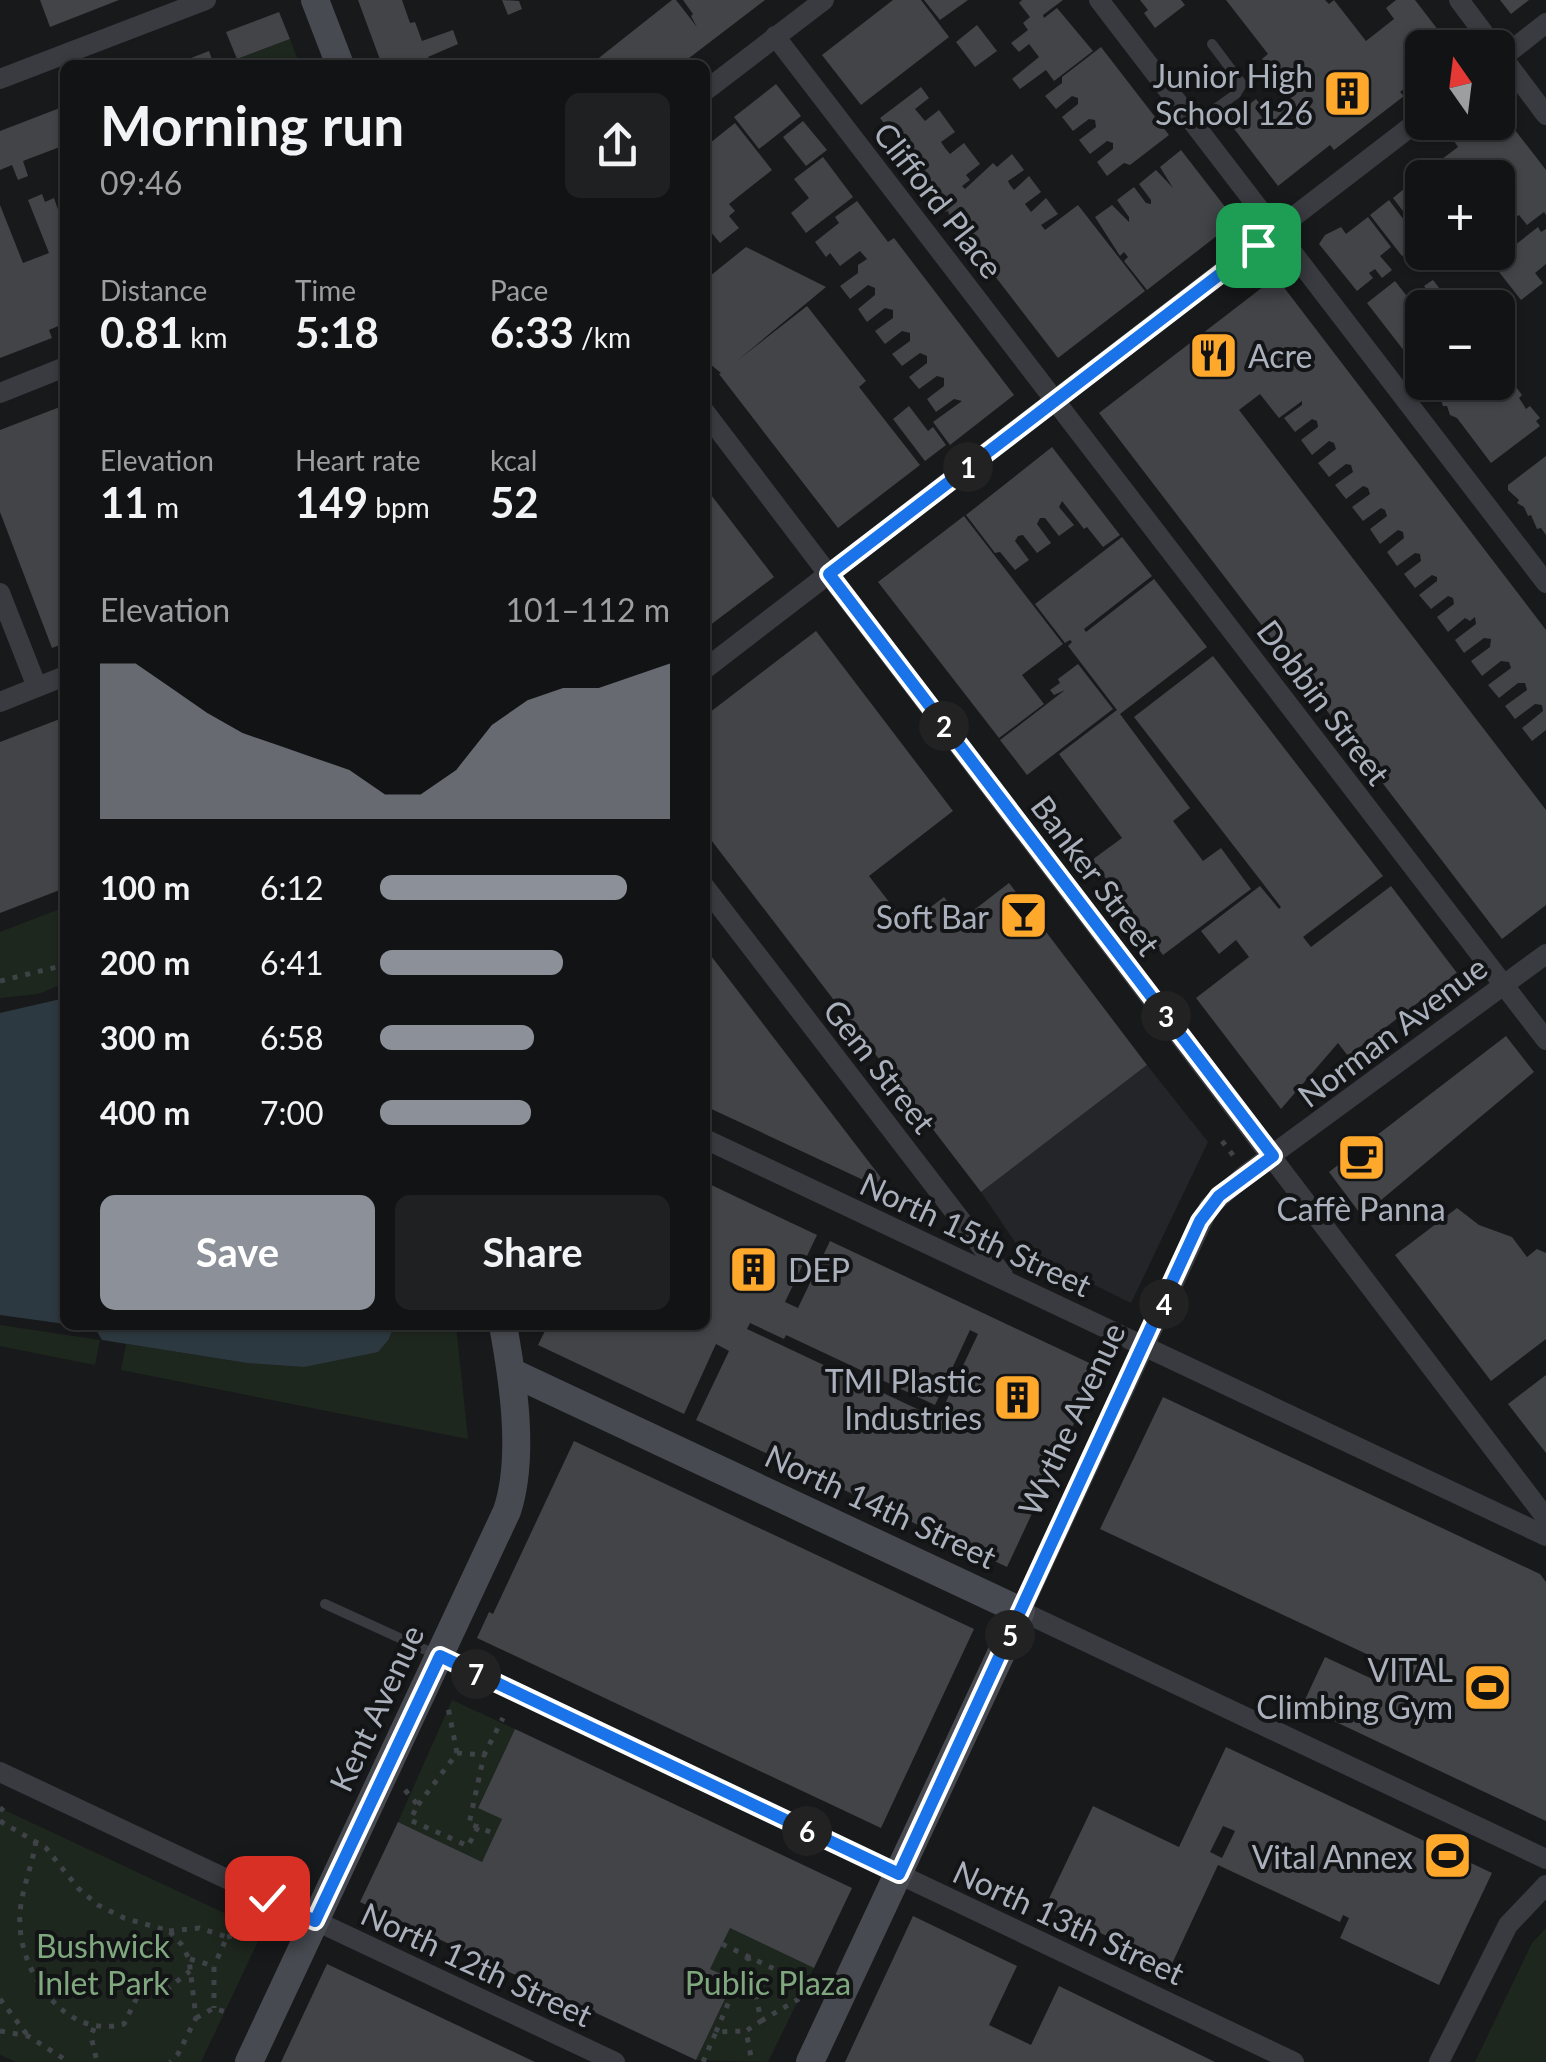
<!DOCTYPE html>
<html lang="en">
<head>
<meta charset="utf-8">
<style>
	:root { --surface:#121314; --page:#1f2022; --text:#f1f3f6; --muted:#9c9ea0; --line:#313234; --accent:#8c9099 }
	body { margin:0; font-family:Lato,sans-serif; background:var(--page); color:var(--text); height:100vh; display:flex; flex-direction:column; font-size:38px; white-space:nowrap }
	* { box-sizing:border-box; margin:0 }
	p { font-size:32px; color:var(--muted) }
	.icon { flex:none; width:55px; height:55px; fill:none; stroke:currentColor; stroke-width:2; stroke-linecap:round; stroke-linejoin:round }
	.map { position:relative; flex:1; overflow:hidden }
	.sheet { position:absolute; left:60px; top:60px; width:650px; height:1270px; display:flex; flex-direction:column; background:var(--surface); border-radius:15px; box-shadow:0 2px 8px #0004,0 0 0 2px var(--line) }
	.sheet>* { flex:none }
	.needle { width:65px; rotate:346deg }
	.controls { position:absolute; left:1405px; top:30px; display:grid; gap:20px }
	.controls a { display:grid; place-items:center; width:110px; height:110px; border-radius:15px; background:var(--surface); box-shadow:0 2px 8px #0004,0 0 0 2px var(--line); font-size:50px }
	.pin { position:absolute; display:grid; place-items:center; width:85px; height:85px; color:#fff; margin:-42px; border-radius:20px; box-shadow:0 5px 15px #0006 }
	.km { position:absolute; width:50px; height:50px; margin:-25px; border-radius:50%; background:#222; color:#fff; font-size:28px; line-height:50px; text-align:center }
	.round { display:grid; place-items:center; flex:none; width:105px; height:105px; border-radius:15px; background:var(--page) }
	.overview { display:flex; align-items:center; justify-content:space-between; height:170px; padding:0 40px }
	h1 { font-size:55px; font-weight:700; line-height:75px }
	.stats { display:grid; grid-template-columns:repeat(3,1fr); gap:15px; height:170px; padding:10px 40px }
	.stats div { display:grid; align-content:center }
	.stats b { font-size:42px; font-weight:700 }
	.stats small { font-size:28px; font-weight:400 }
	.stats p { font-size:28px }
	.chart { height:280px; padding:20px 40px }
	.chart p { display:flex; justify-content:space-between }
	.chart svg { width:100%; height:180px; margin-top:10px; fill:var(--accent); opacity:.7 }
	.button { display:flex; gap:20px; margin-top:auto; padding:20px 40px }
	.button a { flex:1; height:115px; border-radius:15px; background:var(--accent); color:#fff; font-size:40px; font-weight:700; line-height:115px; text-align:center }
	.button a+a { background:var(--page); color:var(--text) }
	ul { padding:0 40px; list-style:none; font-size:32px }
	li { display:grid; grid-template-columns:160px 120px 1fr; align-items:center; height:75px }
	li i { height:25px; border-radius:12px; background:var(--accent) }
	.map>svg:first-child { display:block }
	.built { fill:#242528 }
	.green { fill:#1e271e }
	.water { fill:#2d3940 }
	.building { fill:#424448; fill-rule:evenodd }
	.lines { fill:none; stroke-linecap:round; stroke-linejoin:round }
	.path { stroke:#3f4247; stroke-width:5; stroke-dasharray:5 8; stroke-linecap:butt }
	.lane { stroke:#393b40; stroke-width:10 }
	.street { stroke:#393b40; stroke-width:20 }
	.secondary { stroke:#474a50; stroke-width:28 }
	.route-casing { stroke:#fff; stroke-width:20 }
	.route { stroke:#1a73e8; stroke-width:12 }
	.labels { text-anchor:middle; dominant-baseline:central; stroke-width:8; stroke-linejoin:round; paint-order:stroke }
	.poi-label { font-size:32px; fill:#aab1bc; stroke:#131416; text-anchor:end }
	.street-label { font-size:32px; fill:#aab1bc; stroke:#131416 }
	.park-label { font-size:32px; fill:#80a87f; stroke:#131416 }
</style>
</head>
<body>
<div class="map">
<svg width="1546" height="2062" viewBox="0 0 1546 2062">
	<rect width="100%" height="100%" fill="#18191b"/>
	<path class="built" d="M1147 1065 1208 1142 1131 1303 1019 1248 981 1192Z"/>
	<g class="green">
		<path d="M290 39 299 63 222 65Z"/>
		<path d="M65 907V983L38 994 0 998V932Z"/>
		<path d="M0 1325 100 1340 95 1365 0 1346Z"/>
		<path d="M394 1325H456L468 1439 121 1370 126 1344 247 1363 304 1367 389 1339Z"/>
		<path d="M452 1700 515 1729 478 1807 502 1819 482 1862 398 1822Z"/>
		<path d="M0 1808 263 1931 201 2062H16L0 2055Z"/>
		<path d="M730 1928 814 1968 768 2062 696 2060 734 1981 710 1969Z"/>
		<path d="M1546 1928V2062H1475L1532 1943Z"/>
	</g>
	<g class="water">
		<path d="M65 998V1324L0 1315V1013Z"/>
		<path d="M73 1325H394L389 1339 378 1352 304 1367 247 1363 102 1340 95 1328Z"/>
	</g>
	<g class="building">
		<path d="M40 0H119L50 27Z"/>
		<path d="M358 0H402L410 23 415 22 422 41 453 30 458 44 428 57 431 65H382Z"/>
		<path d="M502 0 519 1 522 9 508 15Z"/>
		<path d="M672 0H676L697 27 691 16 693 14 683 0H765L680 65H590Z"/>
		<path d="M893 0H921L949 37 861 105 822 55Z"/>
		<path d="M924 0H968L940 20Z"/>
		<path d="M1022 0H1063L1043 15 1044 18 1057 8 1093 51 1054 81 1046 70 1020 89 1012 79 1039 57 1029 44 1019 52 1011 43 1028 30 1023 23 1030 17 1019 3Z"/>
		<path d="M1140 0H1181L1185 5 1155 28 1144 13 1148 10Z"/>
		<path d="M1226 0H1325L1329 4 1334 0 1366 41 1394 19 1386 8 1396 0H1415L1452 48H1422V75L1400 92 1404 96 1334 150 1330 145 1278 186 1232 126 1235 124 1231 119 1256 99 1260 104 1255 108 1263 119 1296 94 1292 89 1288 92 1262 59 1268 54Z"/>
		<path d="M1500 0H1529L1511 14Z"/>
		<path d="M279 12 290 39 237 59 226 32Z"/>
		<path d="M977 25 997 51 975 67 956 42Z"/>
		<path d="M1101 47 1169 135 1130 165 1124 163 1107 176 1097 162 1113 149V143L1107 141 1090 154 1079 140 1096 127 1095 120 1089 119 1073 131 1062 117 1078 104V98L1072 96 1056 109 1045 96 1062 83V77Z"/>
		<path d="M209 51 214 65H173Z"/>
		<path d="M776 84 801 116 759 149 734 117Z"/>
		<path d="M921 87 929 98 915 109 925 121 939 110 955 132 941 142 945 148 950 154 964 143 980 164 966 175 970 180 962 186 965 189 993 163 997 167 1012 154 1024 170 1008 181 1010 185 1014 190 1029 176 1041 192 1025 204 1031 212 1046 198 1058 214 1041 225 1045 230 1078 205 1145 291 1058 358 991 271 994 269H988L985 265 987 261 974 245 971 247 965 234 958 231 960 227 951 221 948 211 944 212V201L880 118Z"/>
		<path d="M65 106V145L23 161 28 176 18 180 12 165 0 170V131Z"/>
		<path d="M1498 108 1546 170V215L1544 212 1527 225 1519 215 1514 218 1498 197V178H1492L1485 169 1474 178H1450L1438 162 1458 147 1454 141 1477 122H1498Z"/>
		<path d="M803 121 827 150 806 166 783 137Z"/>
		<path d="M735 123 772 170 729 204 735 211 729 216 739 228 720 243 710 231 705 235V147Z"/>
		<path d="M1181 150 1236 221 1147 290 1124 261 1128 257 1124 252 1120 256 1095 217 1112 205 1129 222V217L1117 200 1134 187 1146 203 1151 204V200L1139 184 1156 170 1173 188 1160 167Z"/>
		<path d="M823 157 853 197 806 233 791 213 809 198 794 179Z"/>
		<path d="M1433 166 1441 178H1422V191L1414 181Z"/>
		<path d="M1411 183 1422 198V236L1393 198Z"/>
		<path d="M42 194 45 202 54 198 61 218 65 219V323L49 330 52 338 0 358V205L23 263 49 253 28 200Z"/>
		<path d="M1389 200 1410 228 1404 232 1411 241 1406 245 1410 250 1402 256 1370 215Z"/>
		<path d="M857 201 888 242 894 238 1014 395 950 445 933 422 962 401 954 399 936 412 927 399 944 386V378L937 376 919 389 909 377 927 363V356L920 353 902 366 892 354 910 341V333L902 331 885 344 875 331 893 318V310L885 308 867 322 858 309 875 295V288L868 285 850 299 840 286 858 273V265L867 259 860 251 840 266 830 253 826 257 815 242 839 223 835 217Z"/>
		<path d="M1368 217 1391 247 1380 256 1392 270 1382 278 1375 269 1369 273 1373 278 1357 291 1319 244 1325 235 1341 227 1346 234Z"/>
		<path d="M1538 227 1541 232 1546 229V264L1535 273 1543 283 1521 300 1492 263Z"/>
		<path d="M746 247 826 287 738 360 807 306 866 381 859 387 920 465 838 528 719 374 721 373 705 360V280Z"/>
		<path d="M1276 277 1546 630V730L1532 741 1522 728 1543 711 1542 705 1535 704 1515 719 1505 706 1527 690 1525 683H1518L1499 698 1488 685 1511 668 1509 662 1501 661 1482 676 1471 661 1490 647 1491 639 1484 638 1464 653 1455 640 1476 624 1475 617 1470 621 1465 618 1448 632 1437 617 1454 604 1453 598 1448 596 1431 609 1419 595 1437 581V577L1432 575 1415 588 1404 574 1421 561 1420 554 1415 553 1397 566 1387 552 1404 538 1403 532 1398 530 1380 544 1370 529 1387 516 1385 510 1381 508 1363 521 1352 507 1370 494 1368 488 1363 486 1346 499 1335 485 1353 472 1351 465 1346 464 1329 477 1318 463 1336 449 1334 443 1329 441 1312 455 1301 440 1318 427 1317 421 1312 419 1295 432 1284 418 1302 405V401L1279 418 1260 394 1239 410 1546 810V905L1502 939 1099 413Z"/>
		<path d="M1433 280 1455 308H1422V374L1367 303 1395 281 1417 309 1433 298 1424 286Z"/>
		<path d="M1501 358 1511 370 1502 377 1510 387 1514 384 1522 395 1519 398 1523 404 1526 409 1530 406 1540 418 1536 421 1540 426 1491 463 1457 418 1450 415 1447 406H1443L1440 397H1436L1429 382H1498V361Z"/>
		<path d="M65 405V643L52 648 0 512V430Z"/>
		<path d="M909 406 928 431 933 427 946 445 925 461 893 419Z"/>
		<path d="M1052 447 1120 535 1103 547 1087 527 1084 529 1062 501 1059 507 1074 525 1059 536 1045 518H1040L1037 524 1051 543 1037 553 1023 535 1018 536 1015 541 1029 560 1015 570 1000 552 995 553 966 515Z"/>
		<path d="M1546 456V535L1541 528 1537 529 1531 515 1528 516 1524 507 1517 503 1519 500 1508 490V485Z"/>
		<path d="M705 487 774 577 705 629Z"/>
		<path d="M964 516 1063 644 1022 675 1044 704 999 738 878 582Z"/>
		<path d="M1122 537 1152 576 1084 629 1086 632 1154 579 1207 647 1120 714 1190 808 1173 821 1203 861 1221 848 1251 889 1163 955 1092 860 1122 838 1059 754 1117 710 1068 646 1072 642 1070 640 1065 643 1035 604Z"/>
		<path d="M816 631 953 811 869 876 907 925 944 897 961 920 1009 883 1147 1065 981 1192 705 832V716Z"/>
		<path d="M1213 656 1383 876 1303 937 1311 947 1391 886 1457 973 1348 1056 1338 1043 1281 1109 1196 998 1249 957 1236 940 1219 954 1201 931 1260 886 1279 909 1281 907 1134 717Z"/>
		<path d="M1078 664 1113 709 1027 775 1000 740 1065 690 1054 695 1050 690 1060 683 1058 679Z"/>
		<path d="M65 717V888L0 913V742Z"/>
		<path d="M705 948 882 1179 874 1185 705 1106Z"/>
		<path d="M1506 1036 1534 1072 1362 1216 1329 1172Z"/>
		<path d="M705 1182 817 1235 785 1302 798 1308 830 1241 1100 1368 1007 1567 696 1420 729 1351 716 1344 684 1414 538 1345 548 1325H705ZM750 1323 784 1339 786 1335 935 1405 970 1330 978 1334 934 1427 926 1424 930 1415 747 1329Z"/>
		<path d="M1457 1208 1479 1225 1512 1237 1527 1257 1537 1249 1546 1253V1339L1491 1381 1395 1255Z"/>
		<path d="M1546 1375V1453L1508 1404Z"/>
		<path d="M1163 1397 1540 1574 1546 1582V1821L1302 1706 1325 1657 1381 1683 1390 1665 1100 1529Z"/>
		<path d="M574 1441 974 1629 881 1828 477 1638 489 1612 493 1614Z"/>
		<path d="M515 1729 852 1888 814 1968 730 1928 710 1969 734 1980 696 2060 360 1902 398 1822 482 1862 502 1819 478 1808Z"/>
		<path d="M1226 1747 1492 1873 1439 1985 1340 1938 1349 1918 1343 1915 1340 1922 1218 1865 1171 1966 1045 1907 1093 1806 1179 1847ZM1223 1826 1235 1831 1222 1858 1210 1852Z"/>
		<path d="M913 1916 1017 1966 989 2025 1031 2045 1059 1986 1215 2062H845Z"/>
		<path d="M327 1964 423 2009 535 2062H281Z"/>
	</g>
	<g class="lines">
		<g class="path">
			<path d="M0 981 65 965"/>
			<path d="M1222 1141 1236 1159"/>
			<path d="M457 1753 484 1755 503 1718"/>
			<path d="M405 1790 418 1805 410 1820 468 1846 478 1827 495 1834"/>
			<path d="M418 1805 457 1753 447 1702"/>
			<path d="M0 1811 9 1802"/>
			<path d="M0 1821 46 1848 78 1888 98 1905 124 1918 169 1931 182 1945 189 1959 196 2018 178 2054 170 2062"/>
			<path d="M478 1827 469 1824 484 1755"/>
			<path d="M36 1841C32 1869 18 1896 20 1925 22 1976 67 2040 124 2024L140 1991 166 1990 190 1971"/>
			<path d="M169 1931 199 1928 227 1937 214 1966"/>
			<path d="M227 1937 272 1928"/>
			<path d="M722 1944 816 1989"/>
			<path d="M748 1956 761 2021 746 2031 752 2062"/>
			<path d="M190 1959 214 1966V2008"/>
			<path d="M0 1999 28 2036"/>
			<path d="M196 2018 214 2008 231 2014"/>
			<path d="M761 2021 814 1990"/>
			<path d="M94 2028 91 2036 97 2062"/>
			<path d="M0 2031 28 2036 69 2062"/>
			<path d="M716 2032 747 1959"/>
			<path d="M703 2062 716 2032 746 2031"/>
		</g>
		<g class="lane">
			<path d="M1194 124 1236 94 1242 84 1212 44"/>
			<path d="M325 1604 439 1656"/>
		</g>
		<g class="street">
			<path d="M1099 0 1546 583"/>
			<path d="M1459 0 1495 48"/>
			<path d="M775 36 1546 1040"/>
			<path d="M1498 51 1546 115"/>
			<path d="M1498 61 1546 23"/>
			<path d="M0 79 206 0"/>
			<path d="M705 91 824 0"/>
			<path d="M0 393 65 367"/>
			<path d="M705 412 1546 1518"/>
			<path d="M0 593 37 687"/>
			<path d="M705 669 1422 118"/>
			<path d="M0 702 65 676"/>
			<path d="M705 887 1003 1275"/>
			<path d="M1546 954 1246 1174 1209 1207 1021 1611 1546 1859"/>
			<path d="M705 1139 1546 1536"/>
			<path d="M440 1656 1294 2062"/>
			<path d="M0 1772 615 2062"/>
			<path d="M1439 2062 1508 1925 1546 1885"/>
		</g>
		<g class="secondary">
			<path d="M315 0 340 65"/>
			<path d="M511 1372 1021 1611 810 2062"/>
			<path d="M249 2062 507 1511C525 1457 513 1380 503 1325"/>
		</g>
	</g>
	<g class="lines">
		<defs>
			<path id="route" d="M267 1898 315 1921 440 1656 899 1874 1200 1221 1219 1196 1273 1156 829 574 1258 245"/>
		</defs>
		<use href="#route" class="route-casing"/>
		<use href="#route" class="route"/>
	</g>
	<defs>
		<symbol id="building-square" viewBox="-11 -11 22 22"><rect x="-9" y="-9" width="18" height="18" rx="4" fill="#ffa92c" stroke="#131416"/><path d="M-4-6H4V6H1V3H-1V6H-4ZM-2.5-4.3h1.7v1.8h-1.7ZM.8-4.3h1.7v1.8H.8ZM-2.5-1h1.7V.8h-1.7ZM.8-1h1.7V.8H.8Z" fill="#111"/></symbol>
		<symbol id="restaurant-square" viewBox="-11 -11 22 22"><rect x="-9" y="-9" width="18" height="18" rx="4" fill="#ffa92c" stroke="#131416"/><path d="M-5-6h1v4h1v-4h1v4h1v-4h1v5L-1.5 .5V6h-2V.5L-5-1ZM5-6V6H3V1.5H1.5Q1.5-4 5-6Z" fill="#111"/></symbol>
		<symbol id="bar-square" viewBox="-11 -11 22 22"><rect x="-9" y="-9" width="18" height="18" rx="4" fill="#ffa92c" stroke="#131416"/><path d="M-6-5H6L.8 .8V4.5H3.5V6h-7V4.5H-.8V.8Z" fill="#111"/></symbol>
		<symbol id="cafe-square" viewBox="-11 -11 22 22"><rect x="-9" y="-9" width="18" height="18" rx="4" fill="#ffa92c" stroke="#131416"/><path d="M-5.5-4.5H6V0H3Q3 3.5 0 3.5H-2.5Q-5.5 3.5-5.5 0ZM3-3.2v2h1.7v-2ZM-6 4.5H4V6H-6Z" fill="#111"/></symbol>
		<symbol id="stadium-square" viewBox="-11 -11 22 22"><rect x="-9" y="-9" width="18" height="18" rx="4" fill="#ffa92c" stroke="#131416"/><path d="M0-5a6.5 5 0 1 0 0 10a6.5 5 0 1 0 0-10ZM-3.5-1.8h7v3.6h-7Z" fill="#111"/></symbol>
	</defs>
	<g fill-rule="evenodd">
		<use href="#building-square" x="1320" y="66" width="55" height="55"/>
		<use href="#restaurant-square" x="1186" y="328" width="55" height="55"/>
		<use href="#bar-square" x="996" y="888" width="55" height="55"/>
		<use href="#cafe-square" x="1334" y="1130" width="55" height="55"/>
		<use href="#building-square" x="726" y="1242" width="55" height="55"/>
		<use href="#building-square" x="990" y="1370" width="55" height="55"/>
		<use href="#stadium-square" x="1460" y="1660" width="55" height="55"/>
		<use href="#stadium-square" x="1420" y="1828" width="55" height="55"/>
	</g>
	<g class="labels">
		<g class="poi-label">
			<text x="1313" y="75">Junior High<tspan x="1313" dy="37">School 126</tspan></text>
			<text x="1248" y="355" text-anchor="start">Acre</text>
			<text x="989" y="916">Soft Bar</text>
			<text x="1361" y="1208" text-anchor="middle">Caffè Panna</text>
			<text x="788" y="1269" text-anchor="start">DEP</text>
			<text x="982" y="1380">TMI Plastic<tspan x="982" dy="37">Industries</tspan></text>
			<text x="1453" y="1669">VITAL<tspan x="1453" dy="37">Climbing Gym</tspan></text>
			<text x="1413" y="1856">Vital Annex</text>
		</g>
		<g class="street-label">
			<text transform="translate(939 200) rotate(52)">Clifford Place</text>
			<text transform="translate(1324 702) rotate(53)">Dobbin Street</text>
			<text transform="translate(1096 875) rotate(53)">Banker Street</text>
			<text transform="translate(1392 1031) rotate(-37)">Norman Avenue</text>
			<text transform="translate(880 1066) rotate(52)">Gem Street</text>
			<text transform="translate(976 1234) rotate(25)">North 15th Street</text>
			<text transform="translate(1071 1419) rotate(-65)">Wythe Avenue</text>
			<text transform="translate(881 1506) rotate(25)">North 14th Street</text>
			<text transform="translate(376 1708) rotate(-65)">Kent Avenue</text>
			<text transform="translate(1069 1922) rotate(25)">North 13th Street</text>
			<text transform="translate(477 1964) rotate(25)">North 12th Street</text>
		</g>
		<g class="park-label">
			<text x="103" y="1945">Bushwick<tspan x="103" dy="37">Inlet Park</tspan></text>
			<text x="768" y="1982">Public Plaza</text>
		</g>
	</g>
</svg>
<div class="controls">
<a><svg class="needle" viewBox="-14 -14 28 28"><path d="M0-13l5 13h-10z" fill="#e53935"/><path d="M0 13l5-13h-10z" fill="#9c9ea0"/></svg></a>
<a>+</a>
<a>−</a>
</div>
<div class="pin" style="left:1258px;top:245px;background:#1e9e55"><svg class="icon" aria-label="arrive" viewBox="0 0 24 24"><path d="M6 21V4h12l-3 4 3 4H6"/></svg></div>
<div class="pin" style="left:267px;top:1898px;background:#d93025"><svg class="icon" aria-label="check" viewBox="0 0 24 24"><path d="M5 12l5 5 9-10"/></svg></div>
<b class="km" style="left:968px;top:467px">1</b>
<b class="km" style="left:944px;top:726px">2</b>
<b class="km" style="left:1166px;top:1016px">3</b>
<b class="km" style="left:1164px;top:1304px">4</b>
<b class="km" style="left:1010px;top:1635px">5</b>
<b class="km" style="left:807px;top:1831px">6</b>
<b class="km" style="left:476px;top:1674px">7</b>
<section class="sheet">
<div class="overview"><div><h1>Morning run</h1><p>09:46</p></div><a class="round"><svg class="icon" aria-label="share" viewBox="0 0 24 24"><path d="M12 15V3M7 8l5-5 5 5M5 13v7h14v-7"/></svg></a></div>
<div class="stats">
<div><p>Distance</p><b>0.81<small> km</small></b></div>
<div><p>Time</p><b>5:18</b></div>
<div><p>Pace</p><b>6:33<small> /km</small></b></div>
</div>
<div class="stats">
<div><p>Elevation</p><b>11<small> m</small></b></div>
<div><p>Heart rate</p><b>149<small> bpm</small></b></div>
<div><p>kcal</p><b>52</b></div>
</div>
<div class="chart"><p><span>Elevation</span>101–112 m</p>
<svg viewBox="0 0 160 44" preserveAspectRatio="none"><path d="M0 44V6L10 6L20 12L30 18L40 23L50 26L60 29L70 32L80 38L90 38L100 32L110 21L120 15L130 12L140 12L150 9L160 6V44z"/></svg>
</div>
<ul>
<li><b>100 m</b>6:12<i style="width:85%"></i></li>
<li><b>200 m</b>6:41<i style="width:63%"></i></li>
<li><b>300 m</b>6:58<i style="width:53%"></i></li>
<li><b>400 m</b>7:00<i style="width:52%"></i></li>
</ul>
<div class="button"><a>Save</a><a>Share</a></div>
</section>
</div>
</body>
</html>
